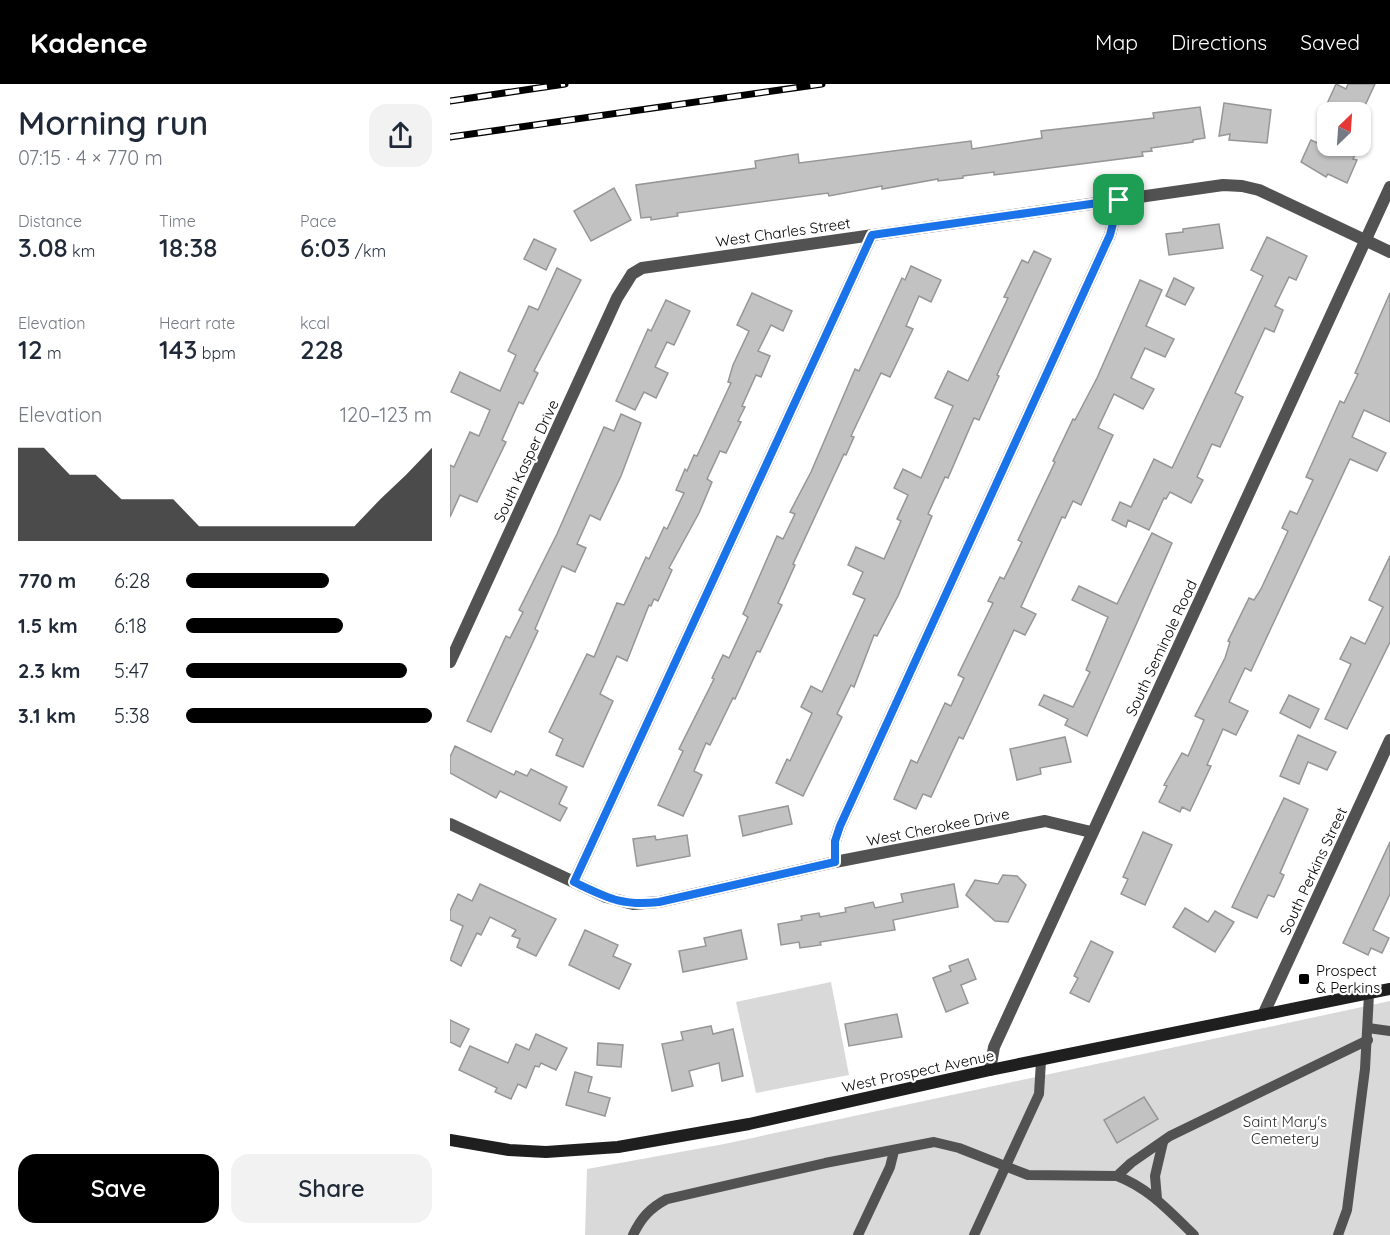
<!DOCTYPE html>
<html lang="en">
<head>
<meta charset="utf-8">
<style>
	:root { --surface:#fff; --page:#f2f2f3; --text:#1f2937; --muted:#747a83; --accent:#000 }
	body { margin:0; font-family:Quicksand,sans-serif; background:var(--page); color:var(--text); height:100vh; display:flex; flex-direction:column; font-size:22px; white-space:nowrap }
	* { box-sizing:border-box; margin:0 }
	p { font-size:20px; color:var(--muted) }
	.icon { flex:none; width:33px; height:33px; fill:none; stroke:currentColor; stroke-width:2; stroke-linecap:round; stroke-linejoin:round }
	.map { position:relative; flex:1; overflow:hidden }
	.details { display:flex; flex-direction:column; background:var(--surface); width:450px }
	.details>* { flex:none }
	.needle { width:39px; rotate:25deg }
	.tools { position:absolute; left:867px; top:18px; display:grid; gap:12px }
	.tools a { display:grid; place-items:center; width:54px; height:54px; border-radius:12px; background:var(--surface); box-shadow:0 2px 4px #0004; font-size:30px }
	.pin { position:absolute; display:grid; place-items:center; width:51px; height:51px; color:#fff; margin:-26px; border-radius:12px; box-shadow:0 3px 9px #0006 }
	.round { display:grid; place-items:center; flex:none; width:63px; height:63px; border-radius:18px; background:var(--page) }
	.headline { display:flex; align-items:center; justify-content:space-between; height:102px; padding:0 18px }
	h1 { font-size:33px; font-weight:600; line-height:45px }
	.figures { display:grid; grid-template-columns:repeat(3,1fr); gap:9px; height:102px; padding:6px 18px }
	.figures div { display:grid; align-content:center }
	.figures b { font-size:26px; font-weight:600 }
	.figures small { font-size:16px; font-weight:400 }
	.figures p { font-size:16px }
	.chart { height:168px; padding:12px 18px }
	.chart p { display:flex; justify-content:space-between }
	.chart svg { width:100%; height:108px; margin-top:6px; fill:var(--accent); opacity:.7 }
	.primary-button { display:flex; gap:12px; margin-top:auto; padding:12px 18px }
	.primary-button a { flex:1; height:69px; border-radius:18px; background:var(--accent); color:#fff; font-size:24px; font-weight:600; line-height:69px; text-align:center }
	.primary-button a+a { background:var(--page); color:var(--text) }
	ul { padding:0 18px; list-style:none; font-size:20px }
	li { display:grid; grid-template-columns:96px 72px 1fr; align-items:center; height:45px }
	li i { height:15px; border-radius:8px; background:var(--accent) }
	header { display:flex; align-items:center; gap:36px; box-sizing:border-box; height:84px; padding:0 30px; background:var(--accent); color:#fff }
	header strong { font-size:28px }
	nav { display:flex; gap:33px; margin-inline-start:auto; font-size:21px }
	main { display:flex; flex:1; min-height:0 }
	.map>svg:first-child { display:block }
	.green { fill:#d9d9d9 }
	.building { fill:#c2c2c2; stroke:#969696; stroke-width:1.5 }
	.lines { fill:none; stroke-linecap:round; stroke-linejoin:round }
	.service { stroke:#525252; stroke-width:10 }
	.minor { stroke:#525252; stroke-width:12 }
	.secondary { stroke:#1f1f1f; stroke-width:12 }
	.rail-casing { stroke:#000; stroke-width:7 }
	.rail { stroke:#fff; stroke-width:4.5; stroke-dasharray:14; stroke-linecap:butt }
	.route-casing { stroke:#fff; stroke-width:12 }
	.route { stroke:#1a73e8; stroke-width:8 }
	.poi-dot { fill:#000; stroke:#fff; stroke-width:2 }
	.labels { text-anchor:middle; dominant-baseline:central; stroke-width:4.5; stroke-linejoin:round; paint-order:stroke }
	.street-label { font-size:15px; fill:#000; stroke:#fff }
	.poi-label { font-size:15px; fill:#000; stroke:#fff; text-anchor:start }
	.park-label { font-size:15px; fill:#303030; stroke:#fff }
</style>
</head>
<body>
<header>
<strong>Kadence</strong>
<nav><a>Map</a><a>Directions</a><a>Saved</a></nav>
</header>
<main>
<section class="details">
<div class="headline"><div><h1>Morning run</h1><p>07:15 · 4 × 770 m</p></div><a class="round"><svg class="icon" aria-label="share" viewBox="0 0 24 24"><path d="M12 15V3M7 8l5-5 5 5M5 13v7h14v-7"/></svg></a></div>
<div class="figures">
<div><p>Distance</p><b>3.08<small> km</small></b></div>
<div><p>Time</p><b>18:38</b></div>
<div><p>Pace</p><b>6:03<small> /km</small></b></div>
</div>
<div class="figures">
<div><p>Elevation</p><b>12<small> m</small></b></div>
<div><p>Heart rate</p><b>143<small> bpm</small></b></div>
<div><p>kcal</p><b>228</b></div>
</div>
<div class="chart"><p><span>Elevation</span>120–123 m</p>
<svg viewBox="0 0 160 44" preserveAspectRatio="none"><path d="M0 44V6L10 6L20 17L30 17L40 27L50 27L60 27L70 38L80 38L90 38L100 38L110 38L120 38L130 38L140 27L150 17L160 6V44z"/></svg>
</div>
<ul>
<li><b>770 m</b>6:28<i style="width:58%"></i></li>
<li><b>1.5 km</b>6:18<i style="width:64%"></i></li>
<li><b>2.3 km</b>5:47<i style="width:90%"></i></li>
<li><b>3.1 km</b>5:38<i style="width:100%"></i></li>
</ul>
<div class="primary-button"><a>Save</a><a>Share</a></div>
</section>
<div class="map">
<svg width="940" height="1151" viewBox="0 0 940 1151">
	<rect width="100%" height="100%" fill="#fff"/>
	<g class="green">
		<path d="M381 898 399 991 306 1009 286 918Z"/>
		<path d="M940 917V1151H135L137 1085 274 1060Z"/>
	</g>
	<g class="building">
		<path d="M886 0 896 5 898 0H925L912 28H890L876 22Z"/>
		<path d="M774 19 821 26 817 59 779 56 780 50 769 52Z"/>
		<path d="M750 23 755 54 743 56V58L701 64 702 67 692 68 693 72 544 91V88L513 92V94L488 97V95L432 105V102L379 112 378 109 227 129 228 132 201 136V133L191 134 186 101 306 84 305 77 348 70 349 79 521 57 522 65 592 54 591 47 704 34 703 29Z"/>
		<path d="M861 56 874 62H909L903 75 907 76 897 99 878 90 876 93 851 78Z"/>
		<path d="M164 104 181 136 141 157 124 127Z"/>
		<path d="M769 140 773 164 719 171 716 150 733 148V145Z"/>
		<path d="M817 153 857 172 846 196 839 193 825 222 833 226 824 248 815 244 785 309 793 313 770 363 762 360 747 393 753 396 741 419 720 408 716 415 714 414 699 446 678 436 676 443 662 436 670 418 681 423 704 375 722 384 813 192 801 186Z"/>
		<path d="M84 155 106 165 96 186 74 175Z"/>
		<path d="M584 167 601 175 547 291 549 292 529 336 524 334 498 394 495 393 478 430 482 432 448 512 427 552 424 551 404 603 401 601 387 630 392 633 353 712 326 699 337 675 340 677 362 629 351 623 361 602 372 608 415 515 403 510 413 488 398 481 406 463 434 475 451 437 447 435 458 411 444 404 453 385 471 394 503 322 485 314 498 287 518 297 558 214 554 213 572 176 578 179Z"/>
		<path d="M461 182 491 196 481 218 469 212 456 242 463 245 440 293 431 289 401 352 404 353 396 371 394 370 343 480 345 481 328 519 332 521 310 568 307 567 285 615 283 614 260 661 256 659 244 687 252 691 233 732 208 721 233 667 229 665 264 595 262 594 273 571 279 574 298 533 293 530 327 452 333 455 345 430 340 428 361 388 405 285 409 287 452 194 455 196Z"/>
		<path d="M107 184 131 196 84 287 88 289 73 320 69 318 52 356 56 358 27 418 10 411 0 433V381L4 383 20 348 29 352 40 326 1 308 10 288 50 307 66 271 58 267 79 222 88 226Z"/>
		<path d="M724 194 744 204 735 221 716 212Z"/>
		<path d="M690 196 712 206 696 242 724 255 715 273 695 264 681 294 704 305 693 325 664 310 648 344 663 351 631 421 623 417 615 434 612 433 571 523 586 530 575 551 564 546 513 655 509 653 481 713 473 710 466 725 444 715 461 676 467 679 495 619 501 622 514 594 508 591 543 519 538 517 550 493 554 495 572 458 568 456 605 378 603 377 623 335 625 336 647 294Z"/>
		<path d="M302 209 342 227 333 247 321 241 308 267 320 272 311 293 306 291 292 322 295 323 288 337 291 338 276 369 270 367 257 395 262 398 249 429 219 484 222 486 208 517 204 515 201 522 199 521 177 577 167 572 150 610 163 617 133 683 106 671 113 655 99 648 137 570 144 573 167 519 174 521 196 473 199 475 214 443 217 445 234 409 226 406 235 385 237 387 244 371 247 372 281 299 278 298 283 281 299 247 287 241Z"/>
		<path d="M940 209V338L914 326 902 353 936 369 927 387 900 375 801 587 795 584 779 618 798 627 786 651 773 645 757 681 761 682 740 727 732 723 730 728 709 718 717 702 714 701 732 669 738 672 754 636 745 632 775 574 780 558 778 557 799 514 804 516 811 505 838 447 832 444 840 427 847 430 863 396 856 393 890 317 894 319 908 290 905 289Z"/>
		<path d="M216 216 240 227 224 261 217 258 205 283 218 289 206 314 194 308 185 326 166 317 198 245 201 247Z"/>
		<path d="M171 330 191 339 171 392 150 436 140 431 127 460 136 464 125 488 112 482 85 545 88 547 41 648 17 637 56 552 60 554 73 528 69 526 107 450 154 343 164 347Z"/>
		<path d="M702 449 722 459 637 652 615 641 618 635 589 621 594 611 623 623 640 588 636 586 658 533 622 516 629 502 667 520Z"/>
		<path d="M940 472V558L897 645 875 635 901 580 890 575 901 553 915 560 933 523 919 516Z"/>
		<path d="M839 611 869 625 860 644 830 629Z"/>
		<path d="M848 651 886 668 877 686 858 678 849 700 830 692Z"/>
		<path d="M615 653 621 678 590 684 591 690 567 696 560 665Z"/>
		<path d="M5 662 64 691 66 687 77 692 81 685 117 703 109 720 117 724 110 737 50 707 46 714 0 689V673Z"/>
		<path d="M834 714 858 725 830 789 834 791 824 813 818 811 807 834 782 823Z"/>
		<path d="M338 722 342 740 293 752 289 732Z"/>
		<path d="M693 748 722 761 695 821 671 810 678 795 673 793Z"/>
		<path d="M237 751 240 772 187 782 183 755 205 752 206 756Z"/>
		<path d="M940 758V810L923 846 939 854 932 869 921 864 918 871 893 859Z"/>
		<path d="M553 791 567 792 576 801 558 838 545 837 516 811 525 796 548 800Z"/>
		<path d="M30 800 106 835 86 872 67 863 70 855 62 852 66 846 40 833 31 851 27 849 11 882 0 876 13 842 0 836V827L8 810 22 817Z"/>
		<path d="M504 800 508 823 443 836 445 846 370 858 371 861 350 864 349 858 331 861 328 840 352 836 351 832 369 829 370 833 396 828 395 824 423 818 425 824 453 818 451 810Z"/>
		<path d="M735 824 758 838 765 827 784 838 765 868 723 843Z"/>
		<path d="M135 846 168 861 163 872 181 880 169 905 119 881Z"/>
		<path d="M291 846 297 875 233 888 229 867 256 862 254 854Z"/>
		<path d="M641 857 663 868 639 918 620 909 628 894 624 892Z"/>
		<path d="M518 875 526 895 511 901 518 919 496 928 483 894 501 887 499 882Z"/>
		<path d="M447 930 452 953 399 962 395 940Z"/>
		<path d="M0 936 19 945 10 963 0 958Z"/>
		<path d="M261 942 263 950 283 945 293 992 272 997 269 979 239 987 243 1002 222 1007 212 960 233 956 231 948Z"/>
		<path d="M86 950 117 964 106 986 91 979 89 983 85 982 76 1004 68 1000 61 1015 45 1008 47 1004 9 986 20 962 58 979 66 960 79 966Z"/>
		<path d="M148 959 173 961 171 983 147 981Z"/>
		<path d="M125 988 142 993 138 1008 160 1014 155 1032 116 1021Z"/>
		<path d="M694 1013 708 1035 667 1059 654 1036Z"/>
	</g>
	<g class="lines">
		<g class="service">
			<path d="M918 944 940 947"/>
			<path d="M667 1092 681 1079 720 1052 918 956"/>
			<path d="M707 1115 705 1092 713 1058"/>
			<path d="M183 1151C191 1134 200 1124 217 1115L375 1079 484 1058 509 1064 578 1091 667 1092C699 1104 720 1128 744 1151"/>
			<path d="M408 1151 440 1083 444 1067"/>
			<path d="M524 1151 589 1010 591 977"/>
			<path d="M888 1151 897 1126 915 985 919 910"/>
		</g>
		<g class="minor">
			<path d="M0 578 167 214 182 190 192 184 773 101 792 102 809 106 940 168"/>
			<path d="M0 740 156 813 183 820 209 818 385 778 595 737 641 748"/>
			<path d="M385 778V757L390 742 660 151 669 116"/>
			<path d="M124 798 422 151"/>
			<path d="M813 931 940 656"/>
			<path d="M540 986 544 963 940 103"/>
		</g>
		<path class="secondary" d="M0 1056 59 1066 96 1068 168 1063 299 1040 540 986 940 905"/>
		<defs>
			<g id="rail">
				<path d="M0 17 115 0"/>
				<path d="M0 53 372 0"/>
			</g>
		</defs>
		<use href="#rail" class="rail-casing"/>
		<use href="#rail" class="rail"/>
	</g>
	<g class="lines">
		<defs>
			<path id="route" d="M669 116 660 151 390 742 385 757V778L209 818C171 822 158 814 124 798L422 151Z"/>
		</defs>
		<use href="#route" class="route-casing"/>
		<use href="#route" class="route"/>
	</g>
	<rect class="poi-dot" x="848" y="889" width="12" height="12" rx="3"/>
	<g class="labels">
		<g class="street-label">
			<text transform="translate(333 148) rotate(-8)">West Charles Street</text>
			<text transform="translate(76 377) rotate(-65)">South Kasper Drive</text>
			<text transform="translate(711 564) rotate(-65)">South Seminole Road</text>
			<text transform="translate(488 743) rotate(-11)">West Cherokee Drive</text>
			<text transform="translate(863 787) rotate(-65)">South Perkins Street</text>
			<text transform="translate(468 987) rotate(-12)">West Prospect Avenue</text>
		</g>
		<g class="poi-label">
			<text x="866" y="886">Prospect<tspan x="866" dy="17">&amp; Perkins</tspan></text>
		</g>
		<g class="park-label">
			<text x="835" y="1037">Saint Mary's<tspan x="835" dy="17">Cemetery</tspan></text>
		</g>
	</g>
</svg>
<div class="tools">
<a><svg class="needle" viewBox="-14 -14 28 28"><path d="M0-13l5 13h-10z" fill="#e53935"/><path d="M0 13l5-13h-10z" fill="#747a83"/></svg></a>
</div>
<div class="pin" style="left:669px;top:116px;background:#1e9e55"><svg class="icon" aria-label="arrive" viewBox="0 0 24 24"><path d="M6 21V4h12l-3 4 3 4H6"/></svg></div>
</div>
</main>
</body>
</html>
